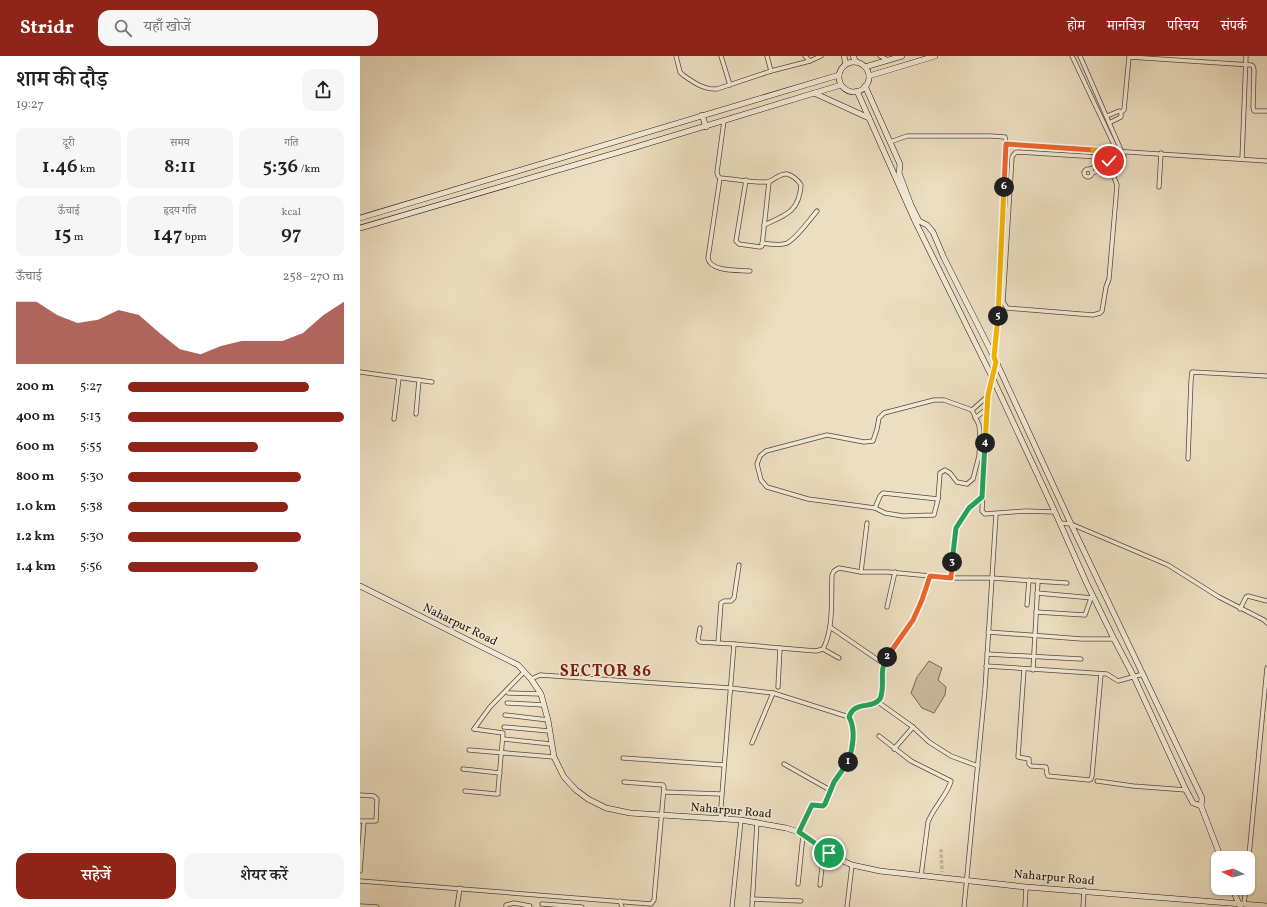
<!DOCTYPE html>
<html lang="hi">
<head>
<meta charset="utf-8">
<style>
	:root { --surface:#fff; --page:#f6f6f6; --text:#222; --muted:#767676; --accent:#8f2418 }
	body { margin:0; font-family:Vollkorn,"Noto Serif Devanagari",serif; background:var(--page); color:var(--text); height:100vh; display:flex; flex-direction:column; font-size:15px; white-space:nowrap }
	* { box-sizing:border-box; margin:0 }
	p { font-size:13px; color:var(--muted) }
	.icon { flex:none; width:22px; height:22px; fill:none; stroke:currentColor; stroke-width:2; stroke-linecap:round; stroke-linejoin:round }
	.map { position:relative; flex:1; overflow:hidden }
	.panel { display:flex; flex-direction:column; background:var(--surface); width:360px }
	.panel>* { flex:none }
	.needle { width:26px; rotate:276deg }
	.buttons { position:absolute; left:851px; top:795px; display:grid; gap:8px }
	.buttons a { display:grid; place-items:center; width:44px; height:44px; border-radius:8px; background:var(--surface); box-shadow:0 1px 3px #0004; font-size:20px }
	.pin { position:absolute; display:grid; place-items:center; width:34px; height:34px; color:#fff; margin:-17px; border:2px solid #fff; border-radius:50%; box-shadow:0 1px 4px #0007 }
	.km { position:absolute; width:20px; height:20px; margin:-10px; border-radius:50%; background:#222; color:#fff; font-size:11px; line-height:20px; text-align:center }
	.round { display:grid; place-items:center; flex:none; width:42px; height:42px; border-radius:12px; background:var(--page) }
	.summary { display:flex; align-items:center; justify-content:space-between; height:68px; padding:0 16px }
	h1 { font-size:22px; font-weight:600; line-height:30px }
	.figures { display:grid; grid-template-columns:repeat(3,1fr); gap:6px; height:68px; padding:4px 16px }
	.figures div { display:grid; align-content:center; border-radius:10px; background:var(--page); text-align:center }
	.figures b { font-size:20px; font-weight:600 }
	.figures small { font-size:11px; font-weight:400 }
	.figures p { font-size:11px }
	.chart { height:112px; padding:8px 16px }
	.chart p { display:flex; justify-content:space-between }
	.chart svg { width:100%; height:72px; margin-top:4px; fill:var(--accent); opacity:.7 }
	.cta { display:flex; gap:8px; margin-top:auto; padding:8px 16px }
	.cta a { flex:1; height:46px; border-radius:12px; background:var(--accent); color:#fff; font-size:16px; font-weight:600; line-height:46px; text-align:center }
	.cta a+a { background:var(--page); color:var(--text) }
	ul { padding:0 16px; list-style:none; font-size:13px }
	li { display:grid; grid-template-columns:64px 48px 1fr; align-items:center; height:30px }
	li i { height:10px; border-radius:5px; background:var(--accent) }
	header { display:flex; align-items:center; gap:24px; box-sizing:border-box; height:56px; padding:0 20px; background:var(--accent); color:#fff }
	header strong { font-size:19px }
	nav { display:flex; gap:22px; margin-inline-start:auto; font-size:14px }
	.search { width:280px; height:36px; background:var(--page); display:flex; align-items:center; gap:10px; box-sizing:border-box; padding:0 14px; border-radius:12px; color:var(--muted); font-size:15px }
	main { display:flex; flex:1; min-height:0 }
	.map>svg:first-child { display:block }
	.green { fill:#cabca2; stroke:#766a59 }
	.lines { fill:none; stroke-linecap:round; stroke-linejoin:round }
	.street-tunnel { stroke:#c4b69d; stroke-width:3.5; stroke-dasharray:3.5 2; stroke-linecap:butt }
	.street-casing { stroke:#544a3c; stroke-width:5 }
	.secondary-casing { stroke:#221810; stroke-width:6 }
	.street { stroke:#f3ead6; stroke-width:3.5 }
	.secondary { stroke:#f3ead6; stroke-width:5 }
	.split-1-casing { stroke:#fff; stroke-width:8 }
	.split-2-casing { stroke:#fff; stroke-width:8 }
	.split-3-casing { stroke:#fff; stroke-width:8 }
	.split-4-casing { stroke:#fff; stroke-width:8 }
	.split-5-casing { stroke:#fff; stroke-width:8 }
	.split-6-casing { stroke:#fff; stroke-width:8 }
	.split-7-casing { stroke:#fff; stroke-width:8 }
	.split-8-casing { stroke:#fff; stroke-width:8 }
	.split-1 { stroke:#22a559; stroke-width:5 }
	.split-2 { stroke:#22a559; stroke-width:5 }
	.split-3 { stroke:#f0652b; stroke-width:5 }
	.split-4 { stroke:#22a559; stroke-width:5 }
	.split-5 { stroke:#f5b400; stroke-width:5 }
	.split-6 { stroke:#f5b400; stroke-width:5 }
	.split-7 { stroke:#f0652b; stroke-width:5 }
	.split-8 { stroke:#f5b400; stroke-width:5 }
	.labels { text-anchor:middle; dominant-baseline:central; stroke-width:3; stroke-linejoin:round; paint-order:stroke }
	.street-label { font-size:12px; fill:#221810; stroke:#f3ead6 }
	.district-label { font-size:16px; font-weight:bold; letter-spacing:1px; fill:#7a1f14; stroke:#f3ead6 }
</style>
</head>
<body>
<header>
<strong>Stridr</strong>
<div class="search"><svg class="icon" aria-label="search" viewBox="0 0 24 24"><circle cx="10" cy="10" r="6"/><path d="M15 15l6 6"/></svg>यहाँ खोजें</div>
<nav><a>होम</a><a>मानचित्र</a><a>परिचय</a><a>संपर्क</a></nav>
</header>
<main>
<section class="panel">
<div class="summary"><div><h1>शाम की दौड़</h1><p>19:27</p></div><a class="round"><svg class="icon" aria-label="share" viewBox="0 0 24 24"><path d="M12 15V3M7 8l5-5 5 5M5 13v7h14v-7"/></svg></a></div>
<div class="figures">
<div><p>दूरी</p><b>1.46<small> km</small></b></div>
<div><p>समय</p><b>8:11</b></div>
<div><p>गति</p><b>5:36<small> /km</small></b></div>
</div>
<div class="figures">
<div><p>ऊँचाई</p><b>15<small> m</small></b></div>
<div><p>हृदय गति</p><b>147<small> bpm</small></b></div>
<div><p>kcal</p><b>97</b></div>
</div>
<div class="chart"><p><span>ऊँचाई</span>258–270 m</p>
<svg viewBox="0 0 160 44" preserveAspectRatio="none"><path d="M0 44V6L10 6L20 14L30 19L40 17L50 11L60 14L70 25L80 35L90 38L100 33L110 30L120 30L130 30L140 25L150 14L160 6V44z"/></svg>
</div>
<ul>
<li><b>200 m</b>5:27<i style="width:84%"></i></li>
<li><b>400 m</b>5:13<i style="width:100%"></i></li>
<li><b>600 m</b>5:55<i style="width:60%"></i></li>
<li><b>800 m</b>5:30<i style="width:80%"></i></li>
<li><b>1.0 km</b>5:38<i style="width:74%"></i></li>
<li><b>1.2 km</b>5:30<i style="width:80%"></i></li>
<li><b>1.4 km</b>5:56<i style="width:60%"></i></li>
</ul>
<div class="cta"><a>सहेजें</a><a>शेयर करें</a></div>
</section>
<div class="map">
<svg width="907" height="851" viewBox="0 0 907 851">
	<rect width="100%" height="100%" fill="#ecdec0"/>
	<filter id="stains"><feTurbulence type="fractalNoise" baseFrequency=".005" numOctaves="4"/><feColorMatrix values="0 0 0 0 .2 0 0 0 0 .09 0 0 0 0 .02 0 0 0 .5 -.17"/></filter>
	<radialGradient id="worn" r=".72"><stop offset=".6" stop-color="#630" stop-opacity="0"/><stop offset="1" stop-color="#630" stop-opacity=".3"/></radialGradient>
	<path class="green" d="M569 605 582 612 578 624 586 631 585 639 574 657 562 652 551 637 557 621Z"/>
	<g class="lines">
		<path class="street-tunnel" d="M581 793 582 816"/>
		<defs>
			<g id="street">
				<path d="M316 0 320 16 323 19C333 26 344 34 357 33L411 15 450 5 461 0"/>
				<path d="M361 0 370 29"/>
				<path d="M407 0 411 15"/>
				<path d="M445 0 450 5"/>
				<path d="M520 0 528 4"/>
				<path d="M712 0 757 95V99L752 104 730 113"/>
				<path d="M720 0 764 101 759 108 732 117"/>
				<path d="M747 60 759 55 761 56 764 54 769 1 891 9 893 10 894 14 893 51 894 55H907"/>
				<path d="M364 65 357 116 358 120 360 122C376 123 392 127 407 126 414 125 419 117 427 118 432 119 438 124 441 129 439 156 426 159 404 169"/>
				<path d="M749 67 761 61V56"/>
				<path d="M530 86 547 80H631L645 81 646 88"/>
				<path d="M658 96 739 101 747 106 750 111 757 129 749 223 746 231 742 255 740 257 733 259 647 252 643 246 652 101 655 97Z"/>
				<path d="M882 103 886 0"/>
				<circle cx="728" cy="117" r="4"/>
				<path d="M360 122 348 202C350 216 378 214 390 215"/>
				<path d="M386 124 376 185 379 188 400 191 402 190 409 126"/>
				<path d="M799 131 801 97"/>
				<path d="M402 187C410 188 420 190 427 187 437 182 450 163 457 155"/>
				<path d="M634 301 639 233 646 88 907 105"/>
				<path d="M636 307 628 339 622 455 625 458 666 455 695 456"/>
				<path d="M0 316 72 326"/>
				<path d="M574 344H584L612 354 619 369 620 382 619 400 613 423 607 428 597 426 590 417 585 414 580 417 578 443 574 459 543 460 525 457 515 452 448 443 407 431 401 424 397 408 400 400 406 395 467 379 504 386 513 385 517 373 519 362 524 357Z"/>
				<path d="M612 354 628 340"/>
				<path d="M56 358 59 324"/>
				<path d="M615 362 627 353"/>
				<path d="M34 363 39 322"/>
				<path d="M828 403 831 325 832 316 907 320"/>
				<path d="M622 442 609 452 596 472 591 522H631L707 527"/>
				<path d="M515 452 520 440 523 437 578 443"/>
				<path d="M700 467 711 468 808 509 859 541 904 564 907 567"/>
				<path d="M501 516 507 467"/>
				<path d="M677 537 733 542"/>
				<path d="M667 549 669 524"/>
				<path d="M527 551 535 516"/>
				<path d="M880 553 886 541 888 540 907 545"/>
				<path d="M676 556 725 559 731 542"/>
				<path d="M470 571 524 608"/>
				<path d="M340 572 338 584 340 586 374 588"/>
				<path d="M628 576 722 583H754"/>
				<path d="M358 587 361 547 364 545H371L374 542 379 509"/>
				<path d="M463 593 479 602"/>
				<path d="M627 598 721 603"/>
				<path d="M626 610 747 618 758 625 783 618"/>
				<path d="M664 613 658 701 669 703V708L671 710 686 711 687 718 688 720 729 724 731 723 732 720 741 618"/>
				<path d="M673 614 678 525"/>
				<path d="M171 623 180 619 370 632 413 637 489 661C496 673 493 695 487 707 484 713 478 719 475 725 471 732 468 741 465 748L463 750 452 749 439 776"/>
				<path d="M418 631 420 592"/>
				<path d="M148 637 181 638"/>
				<path d="M518 646 553 671 569 686 591 700 618 710"/>
				<path d="M147 647 184 649"/>
				<path d="M145 659 188 664"/>
				<path d="M489 661C495 643 515 654 521 642 523 637 522 632 522 627 521 619 522 610 526 603 531 592 540 583 547 573 558 556 564 539 570 520"/>
				<path d="M144 671 189 675"/>
				<path d="M114 673 130 651 164 616"/>
				<path d="M519 680 551 705 591 725C588 738 573 752 568 766L561 820"/>
				<path d="M143 683 191 688"/>
				<path d="M392 687 413 637"/>
				<path d="M534 693 553 671"/>
				<path d="M109 694 194 701"/>
				<path d="M263 702 364 709"/>
				<path d="M424 708 470 734"/>
				<path d="M103 713 140 717"/>
				<path d="M737 725 773 730 826 734"/>
				<path d="M105 735 135 738H138V735L143 677 114 673"/>
				<path d="M304 736 361 738"/>
				<path d="M0 739 14 740 17 743 16 765H0"/>
				<path d="M360 763 374 588 456 595 463 593C474 573 471 541 472 519L474 515 479 512 501 516H528L591 522"/>
				<path d="M888 810 907 612"/>
				<path d="M0 815 4 766"/>
				<path d="M0 825 291 848 294 844 304 731 303 729 264 726"/>
				<path d="M438 828 443 779"/>
				<path d="M460 829 464 794"/>
				<path d="M392 843 441 845"/>
				<path d="M260 845 262 851"/>
				<path d="M182 848 222 851"/>
				<path d="M884 848 886 832"/>
				<path d="M0 850 17 851"/>
				<path d="M97 851 100 832"/>
				<path d="M146 851V849L154 847 170 850V851"/>
				<path d="M372 851 381 764"/>
				<path d="M392 851 397 766"/>
				<path d="M487 851 492 809"/>
				<path d="M604 851 625 633 636 458"/>
				<path d="M665 851 666 831"/>
				<path d="M723 851 724 834"/>
			</g>
			<g id="secondary">
				<path d="M484 0 486 8"/>
				<path d="M493 0 496 6"/>
				<circle cx="494" cy="21" r="15"/>
				<path d="M505 11 542 0"/>
				<path d="M509 20 575 0"/>
				<path d="M505 30 539 106 540 109 539 117 551 149 559 165 567 169 573 176 584 202 634 301 711 468 842 742 841 750 861 802"/>
				<path d="M497 35 555 165 632 321 695 456 727 528 754 583 774 621 826 734 833 747 841 750"/>
				<path d="M454 37 509 62"/>
				<path d="M342 59 346 71"/>
				<path d="M0 162 479 19"/>
				<path d="M0 172 266 94 481 29"/>
				<path d="M0 530 158 609 171 623 181 638 188 664 194 701 204 721 216 734 228 743 246 752 270 757 381 764 426 772 439 776 464 794 483 805 492 809 520 815 666 831 907 850"/>
				<path d="M872 832 880 850"/>
			</g>
		</defs>
		<use href="#street" class="street-casing"/>
		<use href="#secondary" class="secondary-casing"/>
		<use href="#street" class="street"/>
		<use href="#secondary" class="secondary"/>
	</g>
	<g class="lines">
		<defs>
			<path id="split-1" d="M469 797 439 776 452 749 463 750 465 748 474 726 488 706"/>
			<path id="split-2" d="M488 706C493 693 496 673 489 661 495 644 511 654 520 643 526 629 518 616 527 601"/>
			<path id="split-3" d="M527 601 553 564 562 544 570 520 591 522 592 506"/>
			<path id="split-4" d="M592 506 596 472 609 452 622 441 625 387"/>
			<path id="split-5" d="M625 387 628 339 636 306 634 301 638 260"/>
			<path id="split-6" d="M638 260 644 131"/>
			<path id="split-7" d="M644 131 646 88 733 94"/>
			<path id="split-8" d="M733 94 757 95V99L756 102 749 105"/>
		</defs>
		<use href="#split-1" class="split-1-casing"/>
		<use href="#split-2" class="split-2-casing"/>
		<use href="#split-3" class="split-3-casing"/>
		<use href="#split-4" class="split-4-casing"/>
		<use href="#split-5" class="split-5-casing"/>
		<use href="#split-6" class="split-6-casing"/>
		<use href="#split-7" class="split-7-casing"/>
		<use href="#split-8" class="split-8-casing"/>
		<use href="#split-1" class="split-1"/>
		<use href="#split-2" class="split-2"/>
		<use href="#split-3" class="split-3"/>
		<use href="#split-4" class="split-4"/>
		<use href="#split-5" class="split-5"/>
		<use href="#split-6" class="split-6"/>
		<use href="#split-7" class="split-7"/>
		<use href="#split-8" class="split-8"/>
	</g>
	<g class="labels">
		<g class="street-label">
			<text transform="translate(100 569) rotate(26)">Naharpur Road</text>
			<text transform="translate(371 755) rotate(5)">Naharpur Road</text>
			<text transform="translate(694 822) rotate(5)">Naharpur Road</text>
		</g>
		<g class="district-label">
			<text x="246" y="616">SECTOR 86</text>
		</g>
	</g>
	<rect width="100%" height="100%" filter="url(#stains)"/>
	<rect width="100%" height="100%" fill="url(#worn)"/>
</svg>
<div class="buttons">
<a><svg class="needle" viewBox="-14 -14 28 28"><path d="M0-13l5 13h-10z" fill="#e53935"/><path d="M0 13l5-13h-10z" fill="#767676"/></svg></a>
</div>
<div class="pin" style="left:469px;top:797px;background:#1e9e55"><svg class="icon" aria-label="arrive" viewBox="0 0 24 24"><path d="M6 21V4h12l-3 4 3 4H6"/></svg></div>
<div class="pin" style="left:749px;top:105px;background:#d93025"><svg class="icon" aria-label="check" viewBox="0 0 24 24"><path d="M5 12l5 5 9-10"/></svg></div>
<b class="km" style="left:488px;top:706px">1</b>
<b class="km" style="left:527px;top:601px">2</b>
<b class="km" style="left:592px;top:506px">3</b>
<b class="km" style="left:625px;top:387px">4</b>
<b class="km" style="left:638px;top:260px">5</b>
<b class="km" style="left:644px;top:131px">6</b>
</div>
</main>
</body>
</html>
